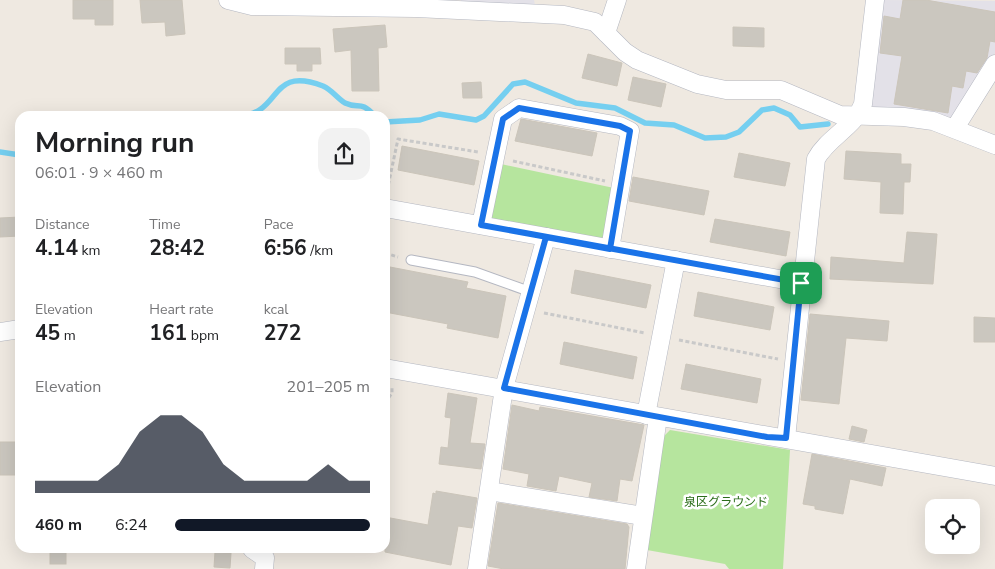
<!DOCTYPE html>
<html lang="en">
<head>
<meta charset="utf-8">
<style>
	:root { --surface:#fff; --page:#f2f2f2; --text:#202124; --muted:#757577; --accent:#111827 }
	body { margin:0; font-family:"Nunito Sans","Noto Sans JP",sans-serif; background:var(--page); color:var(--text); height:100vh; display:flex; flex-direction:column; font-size:19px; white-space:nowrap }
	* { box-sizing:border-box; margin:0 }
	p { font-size:16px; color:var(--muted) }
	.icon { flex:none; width:28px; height:28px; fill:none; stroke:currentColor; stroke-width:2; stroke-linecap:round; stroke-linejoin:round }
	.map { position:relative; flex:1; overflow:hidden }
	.drawer { position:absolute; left:15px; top:111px; width:375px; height:442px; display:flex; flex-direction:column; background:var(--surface); border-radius:15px; box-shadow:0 5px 20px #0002 }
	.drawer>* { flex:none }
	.controls { position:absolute; left:925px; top:499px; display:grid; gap:10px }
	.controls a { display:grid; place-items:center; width:55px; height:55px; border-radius:10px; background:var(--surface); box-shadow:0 5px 20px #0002; font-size:25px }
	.pin { position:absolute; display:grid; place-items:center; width:42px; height:42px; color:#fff; margin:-21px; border-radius:10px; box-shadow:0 2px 8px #0006 }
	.round { display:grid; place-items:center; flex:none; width:52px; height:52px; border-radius:15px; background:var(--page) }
	.headline { display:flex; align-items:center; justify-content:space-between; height:85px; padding:0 20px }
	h1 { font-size:28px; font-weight:700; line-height:38px }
	.stats { display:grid; grid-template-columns:repeat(3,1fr); gap:8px; height:85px; padding:5px 20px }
	.stats div { display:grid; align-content:center }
	.stats b { font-size:21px; font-weight:700 }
	.stats small { font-size:14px; font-weight:400 }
	.stats p { font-size:14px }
	.chart { height:140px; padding:10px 20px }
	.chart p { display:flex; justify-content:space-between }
	.chart svg { width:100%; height:90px; margin-top:5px; fill:var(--accent); opacity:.7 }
	ul { padding:0 20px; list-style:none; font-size:16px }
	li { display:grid; grid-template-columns:80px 60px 1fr; align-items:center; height:38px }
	li i { height:12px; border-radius:6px; background:var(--accent) }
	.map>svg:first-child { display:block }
	.industrial { fill:#e3e1e8 }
	.green { fill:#b6e59e }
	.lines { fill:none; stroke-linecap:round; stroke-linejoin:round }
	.stream { stroke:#75cff0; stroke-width:5.5 }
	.building { fill:#cbc7bf; stroke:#cbc5ba }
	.service-casing { stroke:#b4b7c1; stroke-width:11 }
	.minor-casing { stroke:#b4b7c1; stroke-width:19 }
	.path { stroke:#c9c9c9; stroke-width:3; stroke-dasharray:4 2.5; stroke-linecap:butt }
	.service { stroke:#fff; stroke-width:9 }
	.minor { stroke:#fff; stroke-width:18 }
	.route-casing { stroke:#fff; stroke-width:10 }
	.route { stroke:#1a73e8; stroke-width:6 }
	.labels { text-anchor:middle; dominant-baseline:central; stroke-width:5; stroke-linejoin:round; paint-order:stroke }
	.park-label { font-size:12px; fill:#2c6e1b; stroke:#fff }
</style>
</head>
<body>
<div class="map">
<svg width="995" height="569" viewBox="0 0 995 569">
	<rect width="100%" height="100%" fill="#efe9e1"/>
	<g class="industrial">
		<path d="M461 0H534L535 5 461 7Z"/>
		<path d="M882 0 995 1V53L953 118 874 108 872 106 874 57Z"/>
	</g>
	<g class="green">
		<path d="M501 164 614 188 604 238 601 240 490 218Z"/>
		<path d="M670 430 790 450 783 569H729L725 564 647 550 664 436Z"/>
	</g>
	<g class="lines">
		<g class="stream">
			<path d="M240 116C283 113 268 65 323 86 332 90 337 98 345 103 360 110 359 99 375 116"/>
			<path d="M385 122 420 120 439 114 476 120 484 116 513 84 525 82 576 103 615 108 645 123 674 125 705 138 726 137 739 132 762 110 774 108 790 115 800 127 828 124"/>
			<path d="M0 152 20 155"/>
		</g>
	</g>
	<g class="building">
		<path d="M73 0H113V25H95V19H73Z"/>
		<path d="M140 0H182L185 34 166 36 165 22 142 23Z"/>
		<path d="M903 0H926L995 12V42L990 41 987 58 977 73 966 71 963 88 952 86 948 113 894 104 902 56 880 53 884 16 900 19Z"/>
		<path d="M385 25 387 47 378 48 379 91H352L351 50 335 52 333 29Z"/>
		<path d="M733 27 764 28V47L733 46Z"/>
		<path d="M285 48H320L321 64H312V71H297V64H285Z"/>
		<path d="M588 54 622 63 617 86 582 78Z"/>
		<path d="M633 77 666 84 661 107 628 100Z"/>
		<path d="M481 82 482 98H463L462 83Z"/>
		<path d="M521 119 597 133 592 156 515 141Z"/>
		<path d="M402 146 479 161 474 185 398 170Z"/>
		<path d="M846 151 901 154V164H911L910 182H904L903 214 880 213 881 182 844 179Z"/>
		<path d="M739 153 790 163 785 186 734 177Z"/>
		<path d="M633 177 709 191 704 215 629 201Z"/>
		<path d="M20 217V236L0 237V218Z"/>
		<path d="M715 219 790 232 786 256 710 242Z"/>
		<path d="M907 232 937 234 933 284 830 279 831 257 904 263Z"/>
		<path d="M390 267 468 282 466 288 506 296 498 338 447 328 448 324 385 312V270L389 271Z"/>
		<path d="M575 270 651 285 646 308 571 293Z"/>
		<path d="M698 292 774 307 770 330 694 316Z"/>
		<path d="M810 314 889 321 887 341 846 338 839 404 801 400Z"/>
		<path d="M974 317 995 318V342H974Z"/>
		<path d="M564 342 637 357 633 379 560 364Z"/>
		<path d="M686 364 761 379 757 403 681 389Z"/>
		<path d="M448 393 477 398 470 443 485 444 481 469 439 464 441 447 448 448 451 418 445 417Z"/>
		<path d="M512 405 539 411 540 407 644 425 632 481 620 479 617 501 589 497 592 483 559 476 556 491 527 486 529 474 503 469Z"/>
		<path d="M852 426 867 430 864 442 849 439Z"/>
		<rect x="0" y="442" width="20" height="33"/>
		<path d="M812 454 886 468 882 486 850 479 843 514 815 509V506L803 504Z"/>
		<path d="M436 491 477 498 472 528 458 526 451 565 385 552V517L428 525 433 493 436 494Z"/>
		<path d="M498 503 627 524 629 527 625 569H504L488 566Z"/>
		<rect x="50" y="549" width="16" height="15"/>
		<path d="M215 552 231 553 230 568 214 567Z"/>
	</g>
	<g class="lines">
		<defs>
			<path id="service" d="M411 260 475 272 531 292"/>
			<g id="minor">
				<path d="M228 0 252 6 416 8 564 15 595 22 625 52 637 60 697 84 726 90H781L840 115 904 117 933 121 995 145"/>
				<path d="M606 33 617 0"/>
				<path d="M955 128 995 64"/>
				<path d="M385 208 801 283"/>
				<path d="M481 225 503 119 519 108 620 126 630 131 610 249"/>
				<path d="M0 332 20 329"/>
				<path d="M385 368 995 476"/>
				<path d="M646 415 676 260"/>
				<path d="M786 438 816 159C828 137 855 127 863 104L875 0"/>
				<path d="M489 491 643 516"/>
				<path d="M252 549 265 558 264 569"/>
				<path d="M477 569 504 388 546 237"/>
				<path d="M636 569 658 417"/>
			</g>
		</defs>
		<use href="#service" class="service-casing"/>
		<use href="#minor" class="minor-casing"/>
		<g class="path">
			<path d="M513 161 605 181"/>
			<path d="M387 191 398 139 478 152"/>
			<path d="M385 253 398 257"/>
			<path d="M544 313 645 333"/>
			<path d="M679 340 778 359"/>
			<path d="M385 403 392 393V386"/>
		</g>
		<use href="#service" class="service"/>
		<use href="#minor" class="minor"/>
	</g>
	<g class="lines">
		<defs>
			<path id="route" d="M801 283 481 225 503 119 519 108 620 126 630 131 610 249 546 237 504 388 767 437 786 438 801 283"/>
		</defs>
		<use href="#route" class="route-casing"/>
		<use href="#route" class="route"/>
	</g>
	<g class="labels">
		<g class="park-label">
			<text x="726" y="502">泉区グラウンド</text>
		</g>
	</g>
</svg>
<div class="controls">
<a><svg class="icon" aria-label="locate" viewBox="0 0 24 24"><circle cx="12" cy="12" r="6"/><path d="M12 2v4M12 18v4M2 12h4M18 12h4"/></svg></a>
</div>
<div class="pin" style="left:801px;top:283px;background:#1e9e55"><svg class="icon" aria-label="arrive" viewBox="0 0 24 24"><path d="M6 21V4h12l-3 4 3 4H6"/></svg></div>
<section class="drawer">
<div class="headline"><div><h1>Morning run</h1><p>06:01 · 9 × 460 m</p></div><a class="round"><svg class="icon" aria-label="share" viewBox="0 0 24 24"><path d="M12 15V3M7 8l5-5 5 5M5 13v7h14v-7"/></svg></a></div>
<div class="stats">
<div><p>Distance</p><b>4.14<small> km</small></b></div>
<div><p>Time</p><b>28:42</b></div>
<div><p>Pace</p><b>6:56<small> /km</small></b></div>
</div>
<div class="stats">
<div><p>Elevation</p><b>45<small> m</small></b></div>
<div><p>Heart rate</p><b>161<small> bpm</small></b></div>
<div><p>kcal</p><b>272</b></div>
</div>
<div class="chart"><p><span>Elevation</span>201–205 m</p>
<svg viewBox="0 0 160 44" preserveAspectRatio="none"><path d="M0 44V38L10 38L20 38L30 38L40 30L50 14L60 6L70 6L80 14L90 30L100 38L110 38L120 38L130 38L140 30L150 38L160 38V44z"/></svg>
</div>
<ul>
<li><b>460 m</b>6:24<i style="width:100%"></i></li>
</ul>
</section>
</div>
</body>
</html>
